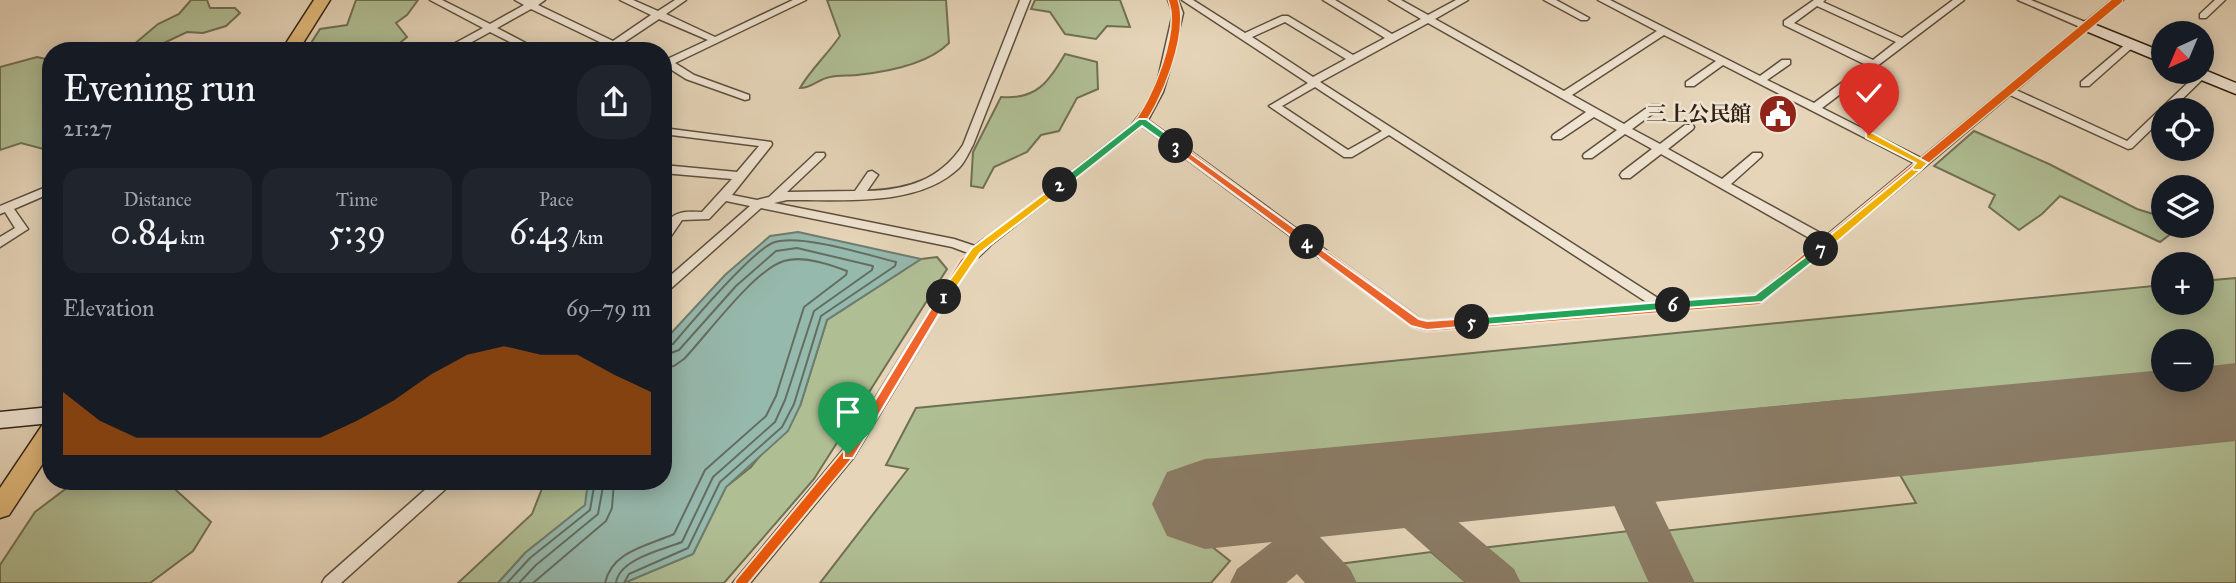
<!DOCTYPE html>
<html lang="en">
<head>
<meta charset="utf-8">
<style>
	:root { --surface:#171b24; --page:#20242c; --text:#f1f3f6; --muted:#9ea1a6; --accent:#b45309 }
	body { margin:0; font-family:"IM FELL Great Primer","Noto Serif JP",serif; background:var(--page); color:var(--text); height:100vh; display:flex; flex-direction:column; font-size:26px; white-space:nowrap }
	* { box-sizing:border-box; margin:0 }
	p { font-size:23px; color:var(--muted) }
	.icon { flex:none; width:38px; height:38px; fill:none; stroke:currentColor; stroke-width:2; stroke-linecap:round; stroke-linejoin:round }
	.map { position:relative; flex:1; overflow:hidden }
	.details { position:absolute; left:42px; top:42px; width:630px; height:448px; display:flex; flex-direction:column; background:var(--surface); border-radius:28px; box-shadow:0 4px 18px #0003 }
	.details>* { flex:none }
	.needle { width:46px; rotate:224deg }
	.tools { position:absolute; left:2151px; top:21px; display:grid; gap:14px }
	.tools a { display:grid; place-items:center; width:63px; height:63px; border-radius:50%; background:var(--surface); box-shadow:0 4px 18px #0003; font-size:35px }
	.pin { position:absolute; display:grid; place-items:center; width:60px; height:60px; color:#fff; margin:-72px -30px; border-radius:50% 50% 50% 0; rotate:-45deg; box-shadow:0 0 7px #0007 }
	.pin .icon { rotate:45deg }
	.km { position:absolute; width:35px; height:35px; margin:-18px; border-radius:50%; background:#222; color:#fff; font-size:19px; line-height:35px; text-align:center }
	.round { display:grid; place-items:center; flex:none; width:74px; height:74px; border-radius:28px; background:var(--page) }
	.headline { display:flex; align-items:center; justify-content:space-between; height:119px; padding:0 21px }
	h1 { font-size:38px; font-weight:600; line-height:52px }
	.stats { display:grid; grid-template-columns:repeat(3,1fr); gap:10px; height:119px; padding:7px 21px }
	.stats div { display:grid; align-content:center; border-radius:18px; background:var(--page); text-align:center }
	.stats b { font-size:35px; font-weight:600 }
	.stats small { font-size:19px; font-weight:400 }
	.stats p { font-size:19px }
	.chart { height:196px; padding:14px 21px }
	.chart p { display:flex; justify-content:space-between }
	.chart svg { width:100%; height:126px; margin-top:7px; fill:var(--accent); opacity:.7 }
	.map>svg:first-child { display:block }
	.green { fill:#b0be94; stroke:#707054; stroke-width:2; fill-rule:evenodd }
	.water { fill:#96b9ae; stroke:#6d7d70; stroke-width:2 }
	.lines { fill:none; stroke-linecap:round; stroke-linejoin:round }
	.shore { stroke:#636e60; stroke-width:2 }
	.taxiway { fill:#8b7c66; fill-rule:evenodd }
	.runway { fill:#8b7c66; fill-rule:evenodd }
	.street-casing { stroke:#5e4f3c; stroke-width:3 }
	.secondary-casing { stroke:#302213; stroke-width:3 }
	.primary-casing { stroke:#302213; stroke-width:3 }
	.street { fill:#efe4d2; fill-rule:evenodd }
	.secondary { fill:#efe4d2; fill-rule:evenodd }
	.primary { fill:#e3ba7c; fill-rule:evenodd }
	.cycleway-far1-casing { stroke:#efe4d2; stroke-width:11 }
	.cycleway-casing { stroke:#efe4d2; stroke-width:14 }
	.cycleway-far1 { stroke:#e8590c; stroke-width:8 }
	.cycleway { stroke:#e8590c; stroke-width:10 }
	.split-1 { fill:#f0652b; stroke:#fff; stroke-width:2 }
	.split-2 { fill:#f5b400; stroke:#fff; stroke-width:2 }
	.split-3 { fill:#22a559; stroke:#fff; stroke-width:2 }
	.split-4 { fill:#f0652b; stroke:#fff; stroke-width:2 }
	.split-5 { fill:#f0652b; stroke:#fff; stroke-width:2 }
	.split-6 { fill:#22a559; stroke:#fff; stroke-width:2 }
	.split-7 { fill:#22a559; stroke:#fff; stroke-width:2 }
	.split-8 { fill:#f5b400; stroke:#fff; stroke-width:2 }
	.split-9 { fill:#f5b400; stroke:#fff; stroke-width:2 }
	.labels { text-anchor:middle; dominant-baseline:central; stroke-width:5; stroke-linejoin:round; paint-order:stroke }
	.poi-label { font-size:21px; font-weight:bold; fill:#302213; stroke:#efe4d2; text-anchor:end }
</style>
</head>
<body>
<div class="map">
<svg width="2236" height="583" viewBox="0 0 2236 583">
	<rect width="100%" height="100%" fill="#e6d5b9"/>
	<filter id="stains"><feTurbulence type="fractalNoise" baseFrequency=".00286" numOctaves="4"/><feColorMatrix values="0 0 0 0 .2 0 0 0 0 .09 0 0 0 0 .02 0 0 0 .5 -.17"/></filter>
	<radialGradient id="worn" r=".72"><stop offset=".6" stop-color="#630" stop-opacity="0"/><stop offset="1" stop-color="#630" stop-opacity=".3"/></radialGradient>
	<g class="green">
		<path d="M191 0H207L210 8H235L240 13 226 26 203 33 187 32 147 51H126L158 24 179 14Z"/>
		<path d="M356 0H418L407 15 396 23 407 37 390 51H306L320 29 347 25Z"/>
		<path d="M827 0H946L949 43C928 64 886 72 857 75 848 76 838 75 830 77 818 79 812 88 800 88 811 69 827 55 840 36Z"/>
		<path d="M1035 0H1120L1130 27 1107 26 1096 39 1065 34 1050 12 1031 9Z"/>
		<path d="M1065 54 1097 62 1098 89 1077 98 1059 131 1041 135 1027 152 994 167 983 188 971 186 973 152 1001 97C1036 100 1049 82 1065 54Z"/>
		<path d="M37 57 51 60V151L21 143 0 150V67Z"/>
		<path d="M1974 131 2049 164 2137 209 2163 217V226H2181L2160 242 2060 196 2042 214 2019 230 1989 207 1995 195 1934 166Z"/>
		<path d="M937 257 947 269 814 479 724 583H624L693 554 726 487 751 467 800 406 827 320 921 259Z"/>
		<path d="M2236 278V382L1861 419 1848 400 1396 445 1397 462 1200 484 1193 502 1201 538 1230 561 1211 583H820L908 469 886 465 916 408 2163 285V303H2202V281ZM2163 341H2202V380H2163Z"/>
		<path d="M2236 438V583H1690L1663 531 1916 503 1899 473Z"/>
		<path d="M76 481H166L211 522 193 551 150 583H0V565L35 512Z"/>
		<path d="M545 481H588L586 505 525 553 498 583H458L532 514Z"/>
		<path d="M1629 531 1651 583H1520L1481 548Z"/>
		<path d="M1431 552 1467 583H1347L1338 571 1339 564Z"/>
	</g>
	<path class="water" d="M798 232 921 259 827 320 800 406 788 431 726 487 693 554 624 583H498L525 553 585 505 588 481H663V342L725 275 770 236Z"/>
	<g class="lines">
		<g class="shore">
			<path d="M507 583 530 558 590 510 595 481"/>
			<path d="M519 583 536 565 598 514 604 481"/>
			<path d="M533 583 606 521 612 508 614 481"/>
			<path d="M605 583C612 551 647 546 674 534L705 470 766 416 776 396 804 307 846 275 847 271C829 264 803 255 784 261 754 270 707 335 684 359L674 366 663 367"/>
			<path d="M616 583C619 559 662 550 682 542L713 477 775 422 785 400 814 311 872 270 873 266 797 248 776 251 736 286 679 350 663 356"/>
			<path d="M624 583 629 574 688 548 720 482 782 427 794 404 821 316 895 266 896 262C867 255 802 234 775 242 754 248 690 324 673 344L663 347"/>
		</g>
		<g class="taxiway">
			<path d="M1616 446 1631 451 1695 583H1649L1595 463 1601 451Z"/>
			<path d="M1386 468 1401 474 1514 569 1521 583H1466L1371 498 1365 486 1371 474Z"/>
			<path d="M1286 478 1301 483 1319 536 1350 569 1357 583H1305L1297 574 1286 583H1230L1237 569 1276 539 1265 496 1271 483Z"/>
		</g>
		<path class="runway" d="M2236 363V441L1205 549 1167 536 1152 504 1167 472 1205 459 2163 370V380H2202V367Z"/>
		<defs>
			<g id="street">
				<path d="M430 0H442L490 24 524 5 515 0H545L538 5 613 41 651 15 620 0H633L658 11 675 0H686L666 14 715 37 793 0H806L675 63 694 75 749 95V99L745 100 686 79 667 67 663 68V61L708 40 659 19 611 51H599L606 45 531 9 497 28 541 51H528L490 32 459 49 460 51H448V47L483 28Z"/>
				<path d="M1020 0H1030L973 145C969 152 965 162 959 168 917 208 841 199 787 200L774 203 954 239 975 246 1131 126 1147 105 1158 79 1173 13 1168 0H1178L1183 13 1171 65 1163 92 1148 120 1420 319 1427 321 1648 303 1389 135 1352 157H1344L1269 106 1308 83 1182 0H1193L1245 33 1282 16H1288L1353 55 1385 38 1323 0H1335L1392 34 1421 19 1389 0H1401L1428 15 1456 0H1468L1435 19 1564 91 1657 31 1598 0H1610L1760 76 1782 60H1790V64L1767 80 1814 103 1866 65 1784 25V21L1814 0H1825L1823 2 1902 38 1953 0H1964L1822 108 1921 158 2080 27 2018 0H2031L2085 22 2112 0H2123L2016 90 2127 141 2198 73H2206L2207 75 2171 110H2163V118L2132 148 2128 149 2010 95 1834 243 1832 246 1828 247 1762 302 1758 303 1427 331 1412 326 1142 126 993 243 969 266 853 458 750 583H733L843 450 961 260 968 253 952 247 761 208 667 292 663 293V282L750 206 726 201 709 219 682 220 667 242 663 243V219L669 220C678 210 689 212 702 212L732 179 663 173V165L737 172 759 146 663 134V128L771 142 772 144 771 146 732 195 757 200 769 197 816 153H824L825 155 824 157 787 192 855 191 868 172 872 171 878 175 867 191C907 190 940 180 963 145ZM1817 6 1896 42 1873 60 1794 23ZM1285 22 1346 59 1313 77 1252 37ZM1428 23 1586 112 1553 135 1552 137 1553 139H1561L1594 117 1617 130 1584 154 1583 156 1584 158H1592L1625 134 1652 149 1622 172 1620 175 1622 178H1630L1661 154 1818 243 1755 295 1664 302 1320 82ZM1664 35 1716 61 1686 82V86H1694L1723 65 1914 163 1826 236 1731 184 1761 157 1762 155 1761 153H1753L1722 179 1668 149 1693 129 1694 127 1693 125H1685L1660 144 1632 129 1659 109 1660 107 1659 105H1651L1624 124 1572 95ZM1315 87 1382 131 1348 150 1282 106Z"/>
				<path d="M1544 0H1556L1589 18 1587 20H1581Z"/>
				<path d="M2215 0H2225L2206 18H2200V14Z"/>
				<path d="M2130 42 2135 45 2133 47 2089 86H2081V82L2127 43Z"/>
				<path d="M51 185V193L14 209 28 229 0 247V237L15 228 5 212 0 214V206Z"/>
				<path d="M435 481H452L450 485 341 583H322L325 578Z"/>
			</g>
			<g id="secondary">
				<path d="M2086 21 2163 52V63L2081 29 2078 26 2081 23Z"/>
				<path d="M2202 69 2236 83V94L2189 75 2187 72H2202Z"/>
				<path d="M51 407V423L0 428V412Z"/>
			</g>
			<g id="primary">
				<path d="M314 0H330L298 51H281Z"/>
				<path d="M51 422V451L9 515 0 518V488L43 424Z"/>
			</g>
		</defs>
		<use href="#street" class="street-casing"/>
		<use href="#secondary" class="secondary-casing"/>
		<use href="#primary" class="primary-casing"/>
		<use href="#street" class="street"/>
		<use href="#secondary" class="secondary"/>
		<use href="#primary" class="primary"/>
		<defs>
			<g id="cycleway-far1">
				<path d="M1142 121 1328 258"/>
				<path d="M970 258 989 240 1135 128C1157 103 1185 31 1173 0"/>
				<path d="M1807 258 2118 0"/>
			</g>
			<g id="cycleway">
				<path d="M1326 257 1416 323 1427 326 1758 299 1809 257"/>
				<path d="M741 583 848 454 965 263 972 257"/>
			</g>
		</defs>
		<use href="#cycleway-far1" class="cycleway-far1-casing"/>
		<use href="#cycleway" class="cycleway-casing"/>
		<use href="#cycleway-far1" class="cycleway-far1"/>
		<use href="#cycleway" class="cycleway"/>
	</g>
	<path class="split-1" d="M944 293 949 297 853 458H844V451L940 294Z"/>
	<path class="split-2" d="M1060 182 1066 185 1064 188 980 253 948 300H940V294L972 248Z"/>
	<path class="split-3" d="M1139 119H1146L1180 144V148H1173L1142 126 1064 188H1057V183Z"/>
	<path class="split-4" d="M1176 143 1311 240V245H1303L1173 148 1171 146Z"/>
	<path class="split-5" d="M1307 239 1419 319 1427 321 1472 318 1478 322 1472 326 1427 330 1411 326 1303 245 1301 242Z"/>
	<path class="split-6" d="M1673 301 1679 305 1673 309 1472 326 1467 322 1472 318Z"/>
	<path class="split-7" d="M1821 245 1825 246V252L1762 302 1673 309 1667 305 1673 301 1755 295Z"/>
	<path class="split-8" d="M1917 164 1922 168 1921 170 1825 252H1817V246Z"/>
	<path class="split-9" d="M1866 133H1873L1928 163 1921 170H1914L1912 168 1916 163 1866 138Z"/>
	<defs>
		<symbol id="civic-disc" viewBox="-11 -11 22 22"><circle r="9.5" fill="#8f2418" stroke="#efe4d2"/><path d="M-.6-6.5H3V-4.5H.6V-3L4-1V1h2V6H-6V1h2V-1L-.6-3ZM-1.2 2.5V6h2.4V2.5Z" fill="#fff"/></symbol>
	</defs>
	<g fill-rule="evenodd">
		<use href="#civic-disc" x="1756" y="92" width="44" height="44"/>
	</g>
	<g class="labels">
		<g class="poi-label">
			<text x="1751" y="114">三上公民館</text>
		</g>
	</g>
	<rect width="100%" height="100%" filter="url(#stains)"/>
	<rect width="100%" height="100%" fill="url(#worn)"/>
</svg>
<div class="tools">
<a><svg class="needle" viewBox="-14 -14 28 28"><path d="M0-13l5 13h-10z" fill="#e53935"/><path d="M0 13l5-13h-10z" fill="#9ea1a6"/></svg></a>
<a><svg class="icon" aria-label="locate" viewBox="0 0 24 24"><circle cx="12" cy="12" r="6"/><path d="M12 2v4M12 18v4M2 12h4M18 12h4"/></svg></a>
<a><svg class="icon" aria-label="layers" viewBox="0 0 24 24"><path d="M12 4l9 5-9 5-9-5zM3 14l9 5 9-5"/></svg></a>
<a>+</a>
<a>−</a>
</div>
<div class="pin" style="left:848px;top:454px;background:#1e9e55"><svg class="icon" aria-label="arrive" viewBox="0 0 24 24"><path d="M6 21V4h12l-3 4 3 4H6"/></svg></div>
<div class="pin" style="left:1869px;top:135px;background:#d93025"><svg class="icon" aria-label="check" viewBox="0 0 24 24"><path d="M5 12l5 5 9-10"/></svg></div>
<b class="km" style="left:944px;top:297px">1</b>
<b class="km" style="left:1060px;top:185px">2</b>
<b class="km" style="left:1176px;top:146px">3</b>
<b class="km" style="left:1307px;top:242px">4</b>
<b class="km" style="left:1472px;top:322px">5</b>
<b class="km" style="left:1673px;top:305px">6</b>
<b class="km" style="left:1821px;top:249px">7</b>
<section class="details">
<div class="headline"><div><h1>Evening run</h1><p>21:27</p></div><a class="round"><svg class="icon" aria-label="share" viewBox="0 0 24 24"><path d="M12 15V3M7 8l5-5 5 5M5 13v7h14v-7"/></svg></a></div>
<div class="stats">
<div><p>Distance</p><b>0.84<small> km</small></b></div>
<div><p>Time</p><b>5:39</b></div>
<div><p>Pace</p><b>6:43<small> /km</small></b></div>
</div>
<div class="chart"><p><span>Elevation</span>69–79 m</p>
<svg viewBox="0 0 160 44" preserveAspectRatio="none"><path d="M0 44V22L10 32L20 38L30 38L40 38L50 38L60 38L70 38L80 32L90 25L100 16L110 9L120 6L130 9L140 9L150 16L160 22V44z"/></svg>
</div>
</section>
</div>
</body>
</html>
